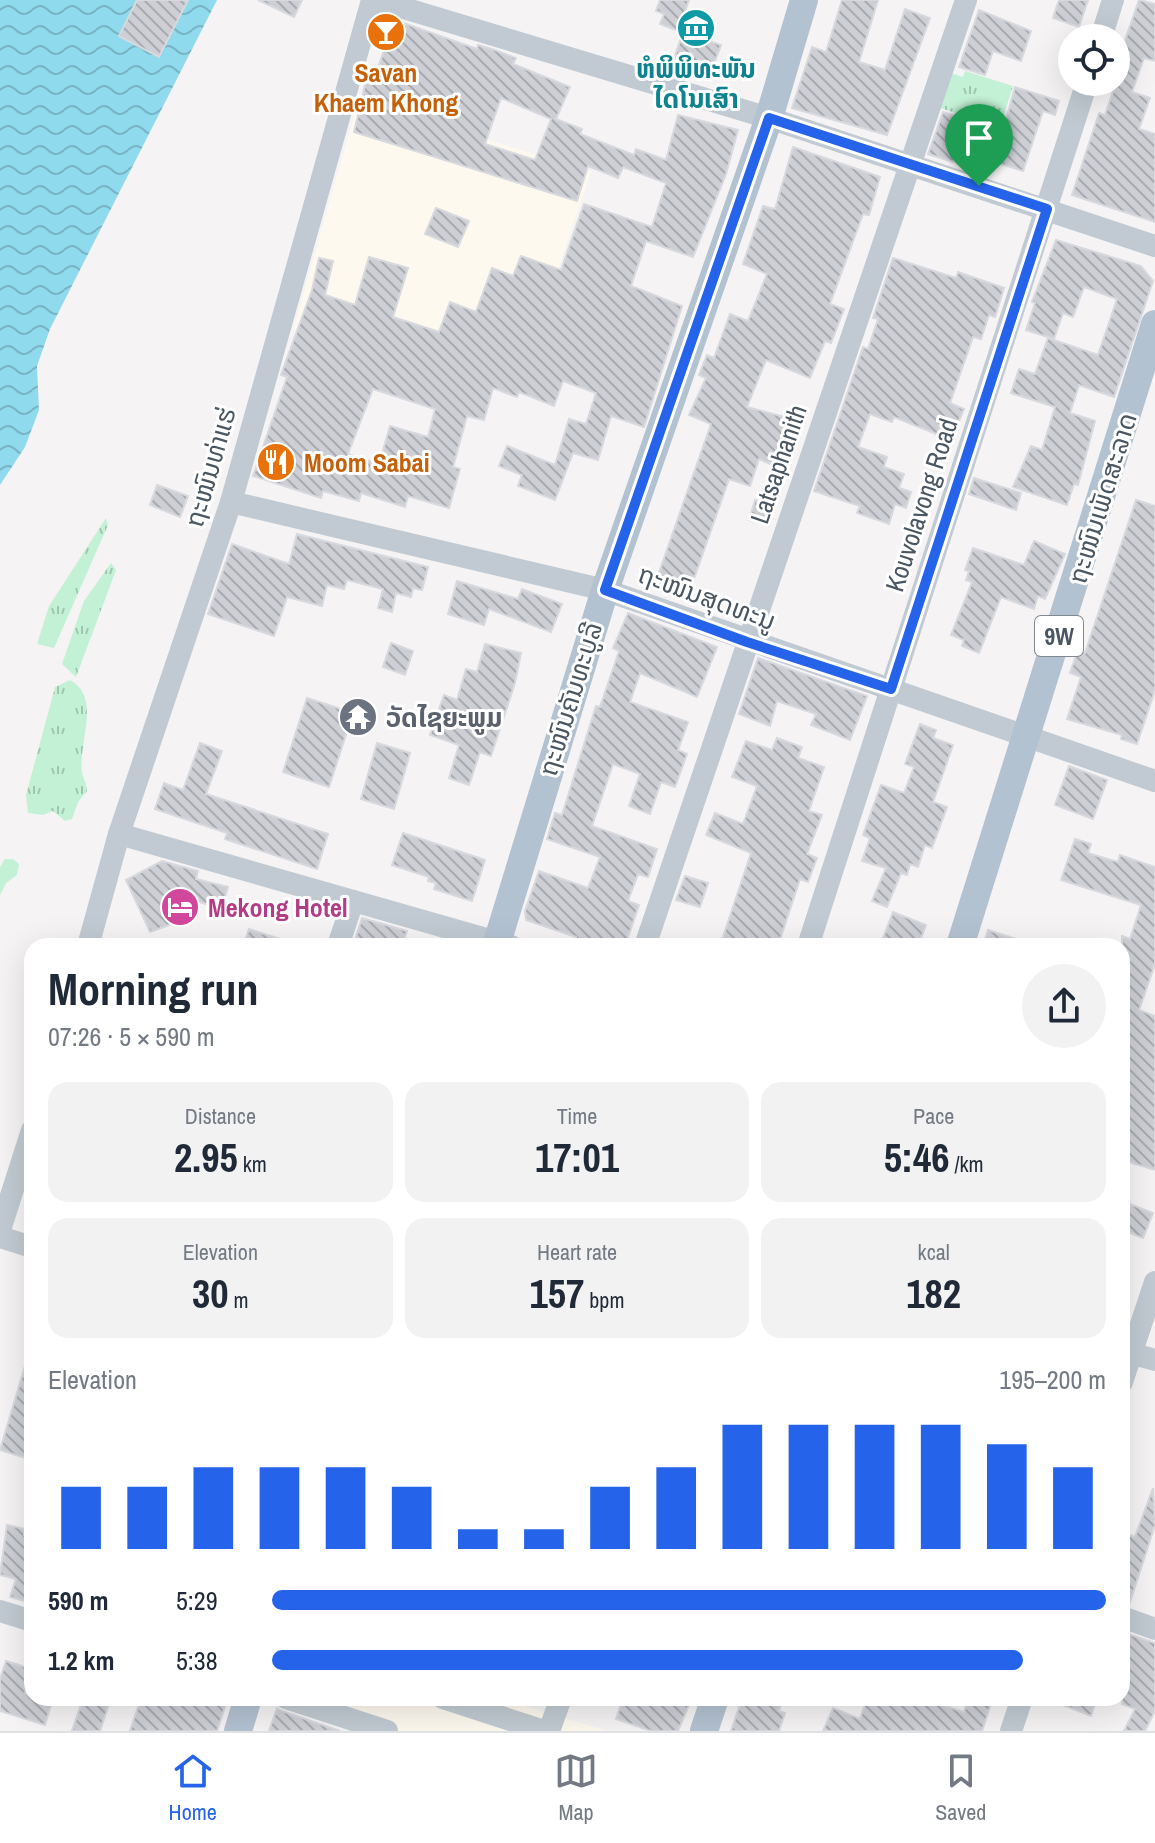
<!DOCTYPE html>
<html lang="en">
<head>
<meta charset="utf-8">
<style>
	:root { --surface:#fff; --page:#f2f2f3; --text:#1f2937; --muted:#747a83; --line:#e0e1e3; --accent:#2563eb }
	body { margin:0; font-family:"Archivo Narrow","Noto Sans Lao",sans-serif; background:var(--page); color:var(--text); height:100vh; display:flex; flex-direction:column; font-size:30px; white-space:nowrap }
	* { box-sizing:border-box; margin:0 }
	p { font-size:26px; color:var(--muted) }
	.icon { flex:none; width:44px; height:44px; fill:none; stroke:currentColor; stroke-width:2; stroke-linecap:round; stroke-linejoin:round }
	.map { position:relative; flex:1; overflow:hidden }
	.side { position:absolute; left:24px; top:938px; width:1106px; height:768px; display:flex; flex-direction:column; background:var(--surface); border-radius:24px; box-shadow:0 8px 32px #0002 }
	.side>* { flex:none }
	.controls { position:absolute; left:1058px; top:24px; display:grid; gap:16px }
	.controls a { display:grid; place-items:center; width:72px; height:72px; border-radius:50%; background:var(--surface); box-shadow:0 8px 32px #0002; font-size:40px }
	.pin { position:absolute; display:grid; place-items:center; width:68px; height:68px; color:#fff; margin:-82px -34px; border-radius:50% 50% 50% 0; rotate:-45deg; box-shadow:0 0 8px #0007 }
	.pin .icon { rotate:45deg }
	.round { display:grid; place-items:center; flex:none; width:84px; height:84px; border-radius:42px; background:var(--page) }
	.headline { display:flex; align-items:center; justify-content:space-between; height:136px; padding:0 24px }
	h1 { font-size:44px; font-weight:700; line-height:60px }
	.metrics { display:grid; grid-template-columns:repeat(3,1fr); gap:12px; height:136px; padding:8px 24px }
	.metrics div { display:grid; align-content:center; border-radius:20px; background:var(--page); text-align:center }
	.metrics b { font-size:40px; font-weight:700 }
	.metrics small { font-size:22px; font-weight:400 }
	.metrics p { font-size:22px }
	.chart { height:224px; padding:16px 24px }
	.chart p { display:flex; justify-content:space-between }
	.chart svg { width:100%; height:144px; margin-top:8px; stroke:var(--accent); stroke-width:6 }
	ul { padding:0 24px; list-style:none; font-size:26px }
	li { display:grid; grid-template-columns:128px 96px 1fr; align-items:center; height:60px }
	li i { height:20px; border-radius:10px; background:var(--accent) }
	.tabs { display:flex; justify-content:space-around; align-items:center; height:112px; border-top:2px solid var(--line); background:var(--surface); font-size:22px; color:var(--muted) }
	.tabs a { display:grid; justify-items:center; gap:4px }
	.tabs .current { color:var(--accent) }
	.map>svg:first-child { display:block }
	.commercial { fill:#fdf9ef }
	.grass { fill:url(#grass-tufts) }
	.water { fill:url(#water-waves) }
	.building { fill:url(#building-back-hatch); stroke:#d7d9de; stroke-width:2; fill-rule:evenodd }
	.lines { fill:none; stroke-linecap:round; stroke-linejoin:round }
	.minor { stroke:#c1cad2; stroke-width:22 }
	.major { stroke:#b3c2d1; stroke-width:28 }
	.route-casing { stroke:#fff; stroke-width:16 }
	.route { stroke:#2563eb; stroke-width:10 }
	.labels { text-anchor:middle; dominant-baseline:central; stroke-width:6; stroke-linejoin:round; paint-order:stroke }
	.shield { fill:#fff; stroke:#808990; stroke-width:2 }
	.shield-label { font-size:24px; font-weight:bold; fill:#4a5661 }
	.culture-label { font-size:26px; font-weight:bold; fill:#0d838f; stroke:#fff }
	.food-label { font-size:26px; font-weight:bold; fill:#c56008; stroke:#fff }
	.street-label { font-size:26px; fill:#4a5661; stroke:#fff }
	.worship-label { font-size:26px; font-weight:bold; fill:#5b616d; stroke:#fff; text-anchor:start }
	.hotel-label { font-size:26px; font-weight:bold; fill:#b23c85; stroke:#fff; text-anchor:start }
</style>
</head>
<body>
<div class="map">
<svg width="1155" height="1731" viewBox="0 0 1155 1731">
	<defs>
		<pattern id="grass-tufts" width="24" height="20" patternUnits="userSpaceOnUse" patternTransform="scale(2)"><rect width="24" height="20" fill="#c3f1d5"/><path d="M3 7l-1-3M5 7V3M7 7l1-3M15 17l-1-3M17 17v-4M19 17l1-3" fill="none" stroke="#a0c6b0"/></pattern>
		<pattern id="water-waves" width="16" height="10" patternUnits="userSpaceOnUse" patternTransform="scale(2)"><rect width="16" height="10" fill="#90daee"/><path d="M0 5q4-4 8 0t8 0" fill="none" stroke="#78b4c4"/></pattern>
		<pattern id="building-back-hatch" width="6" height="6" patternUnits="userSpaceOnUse" patternTransform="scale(2)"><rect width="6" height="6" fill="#cdcfd5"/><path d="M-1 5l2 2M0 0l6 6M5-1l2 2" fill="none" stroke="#a8abb0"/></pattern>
	</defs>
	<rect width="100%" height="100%" fill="#f5f3f3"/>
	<g class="commercial">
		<path d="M359 99 591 172 515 396 293 330Z"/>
		<path d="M500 1698 607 1731H365L264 1699Z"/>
	</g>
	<g class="grass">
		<path d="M965 71 1013 86 1000 127 940 108 951 73 963 77Z"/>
		<path d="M106 518 108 525 54 648 37 644 49 606Z"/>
		<path d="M111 563 116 570 76 677 62 664 84 601Z"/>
		<path d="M70 680C102 697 78 743 82 772 83 779 87 783 87 791L78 802 72 819 65 821 53 811 43 815 28 813 26 795 55 687Z"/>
		<path d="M5 859H13L19 864 17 875 6 883 0 895V867Z"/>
	</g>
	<path class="water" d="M0 0H217L50 329 37 366 39 410 25 447 0 485Z"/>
	<g class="building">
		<path d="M137 0H188L159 57 119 36Z"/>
		<path d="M258 0H302L294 17Z"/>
		<path d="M660 0H689L678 31 660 24 664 14 656 11Z"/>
		<path d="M842 0H878L859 62 885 70 905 9 930 18 887 135 792 108 812 47 826 52Z"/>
		<path d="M1059 0H1088L1079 27 1053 18Z"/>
		<path d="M1139 0 1155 4V61L1144 58 1132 92 1150 98 1139 129 1155 134V222L1072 195 1099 113 1105 115 1116 82V66Z"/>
		<path d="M979 10 1031 31 1021 61 993 51 985 75 959 67Z"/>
		<path d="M395 20 477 49 478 45 495 50 516 58 513 64 570 87 556 119 582 129 580 134 634 155 636 149 666 160 678 115 738 130 726 174 693 257 646 241 631 286 682 306 644 427 611 416 598 460 573 453 555 500 518 486 522 475 499 466 507 446 555 465 569 419 586 424 596 393 563 381 554 406 519 392 517 397 493 388 484 420 467 416 453 467 460 469 449 508 408 496 405 507 361 493 359 501 323 491 321 498 253 476 287 377 281 375 312 290 319 258 333 261 325 295 355 305 369 257 408 268 393 317 439 332 450 302 476 312 492 268 513 276 521 256 561 270 584 204 652 227 666 183 623 167 618 178 588 166 577 201 354 132 369 68 377 70ZM501 98 551 119 535 160 485 144ZM373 389 435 409 428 437 390 426 379 464 348 454Z"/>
		<path d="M683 32 721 45 710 75 673 62Z"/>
		<path d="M1015 87 1059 101 1055 115 1043 111 1023 171 985 159 983 166 955 157 953 162 928 154 943 112 1003 130Z"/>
		<path d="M793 147 880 177 869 215 863 214 830 304 844 309 831 343 825 341 810 378 766 360 747 407 796 420 782 469 759 459 750 486 729 479 688 596 655 584 711 424 689 415 706 378 699 375 707 355 714 358 730 314 748 321 767 274 743 264 763 206 775 209Z"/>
		<path d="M436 208 469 221 458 247 425 234Z"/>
		<path d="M1056 240 1141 266 1153 281 1114 397 1079 385 1070 413 1095 421 1078 485 1074 484 1067 505 1013 487 1031 446 1042 450 1055 407 1011 393 1019 369 1035 374 1048 338 1098 355 1117 299 1084 287 1073 317 1063 313 1054 339 1026 330 1035 303 1032 302Z"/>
		<path d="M893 258 956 278 958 272 1004 288 995 317 989 315 981 339 973 337 950 403 964 409 951 440 894 417 892 422 870 414 858 447 887 457 884 467 904 474 899 488 911 492 906 508 895 504 889 524 857 513 860 506 814 491 863 347 868 349 878 319 873 318Z"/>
		<path d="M974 478 1021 493 1016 510 969 494Z"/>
		<path d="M157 485 188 496 180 517 150 505Z"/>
		<path d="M755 500 775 506 769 526 749 520Z"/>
		<path d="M1136 500 1155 506V690L1137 744 1121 739 1122 735 1067 719 1081 677 1070 673 1078 650 1085 653Z"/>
		<path d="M297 534 428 567 422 590 413 588 411 597 396 593 392 612 378 608 383 589 347 580 344 589 327 585 322 606 287 597 274 636 208 614 232 544 289 564Z"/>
		<path d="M1034 541 1065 554 1045 599 1038 596 1034 609 1001 597 979 653 962 646 964 640 951 635 972 582 966 580 969 571 965 570 973 548 1024 565Z"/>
		<path d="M457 581 518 599 522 589 562 604 551 632 489 609 484 625 448 614Z"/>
		<path d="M628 613 717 647 697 697 640 673 630 702 688 722 678 750 687 754 675 787 661 782 650 814 629 806 640 774 613 764 592 826 657 849 648 877 638 874 628 901 639 905 625 946 596 939 594 946H585L574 944 576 937 526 920 525 911 539 871 588 888 600 857 547 839 555 813 562 815 596 706 600 707 619 651 613 648Z"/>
		<path d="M391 643 413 651 405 675 383 667Z"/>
		<path d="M485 644 521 653 515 683 491 756 480 752 469 785 449 778 459 745 430 735 444 695 457 700 466 669 477 672Z"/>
		<path d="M758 658 867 696 850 740 811 725 816 714 777 701 770 726 739 714Z"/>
		<path d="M307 698 353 713 329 787 283 772Z"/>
		<path d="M920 724 936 730 933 738 953 745 933 802 947 807 932 848 925 845 918 867 910 864 907 875 901 873 887 907 872 901 886 868 862 861 870 838 863 835 881 785 904 793 914 767 905 764Z"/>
		<path d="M777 738 802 747 798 758 824 767 809 811 822 815 807 854 817 858 808 882 800 879 778 946H720L751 853 706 835 715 813 743 824 757 786 732 777 746 741 772 750Z"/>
		<path d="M200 743 222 751 206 794 328 834 317 869 225 839 227 833 155 809 164 783 183 790Z"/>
		<path d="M377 743 410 753 394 809 361 799Z"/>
		<path d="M1069 766 1107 780 1093 819 1055 805Z"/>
		<path d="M403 833 485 860 472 901 434 889 436 883 428 881 429 877 392 865Z"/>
		<path d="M1075 839 1091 844 1088 853 1118 862 1120 855 1155 867V964L1139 1010 1155 1016V1170L1122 1160V936L1130 939 1141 905 1061 880Z"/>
		<path d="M162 861 198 871 196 879 228 887 222 908 187 899 194 916 150 932 126 880Z"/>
		<path d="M685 876 708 883 700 907 676 900Z"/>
		<path d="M893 912 926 925 918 946H880Z"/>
		<path d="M362 918 407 931 402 946H353Z"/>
		<path d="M249 929 292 943 291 946H243Z"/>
		<path d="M988 930 1029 943V946H983Z"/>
		<path d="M1122 1201 1153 1213 1143 1238 1122 1230Z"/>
		<path d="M28 1356H32V1460L0 1450Z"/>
		<path d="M1153 1488 1155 1525 1129 1605 1122 1603V1532L1135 1537Z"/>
		<path d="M7 1525 25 1529 24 1535 32 1536V1603L10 1597 16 1579 0 1575Z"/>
		<path d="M1122 1632 1155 1643V1711L1145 1731H1124L1135 1709 1122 1704Z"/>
		<path d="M6 1661 32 1669 25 1693 32 1698H53L45 1725 0 1711V1679Z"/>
		<path d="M83 1698H111L100 1731H72Z"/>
		<path d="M141 1698H228L217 1731H130Z"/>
		<path d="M623 1698H692L678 1731H651L616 1719Z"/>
		<path d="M742 1698H783L779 1711 785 1713 779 1731H731Z"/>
		<path d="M867 1698H921L964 1712 968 1698H993L982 1731H823L833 1708 860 1719Z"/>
		<path d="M1045 1698H1097L1091 1716Z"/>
		<path d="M277 1708 282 1711 340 1731H269Z"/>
	</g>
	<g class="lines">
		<g class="minor">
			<path d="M377 0 769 118 1155 246"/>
			<path d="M1101 38 1113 0"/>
			<path d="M231 502 605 590 1155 781"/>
			<path d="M119 834 511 946"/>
			<path d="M88 946 119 834 231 502 372 0"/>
			<path d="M338 946 353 901"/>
			<path d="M645 946 966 0"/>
			<path d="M808 946 1087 82"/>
			<path d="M0 1230 32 1130"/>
			<path d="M0 1237 32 1247"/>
			<path d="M1122 1351 1155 1360"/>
			<path d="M1122 1382 1155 1282"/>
			<path d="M0 1611 32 1621"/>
			<path d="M1122 1617 1155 1629"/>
			<path d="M286 1698 387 1731"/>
			<path d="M443 1698 544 1731"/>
			<path d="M549 1731 561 1698"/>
			<path d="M1011 1731 1022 1698"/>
		</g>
		<g class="major">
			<path d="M496 946 605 590 769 118 804 0"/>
			<path d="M960 946 1155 324"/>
			<path d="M238 1731 248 1698"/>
			<path d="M704 1731 715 1698"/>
		</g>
	</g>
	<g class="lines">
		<defs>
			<path id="route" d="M769 118 1047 209 891 689 747 642 605 590Z"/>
		</defs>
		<use href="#route" class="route-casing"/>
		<use href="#route" class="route"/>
	</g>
	<defs>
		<symbol id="museum-disc" viewBox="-11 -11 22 22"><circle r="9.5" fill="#0f9aa8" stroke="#fff"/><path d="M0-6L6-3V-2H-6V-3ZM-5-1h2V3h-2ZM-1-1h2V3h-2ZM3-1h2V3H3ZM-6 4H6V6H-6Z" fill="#fff"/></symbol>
		<symbol id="bar-disc" viewBox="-11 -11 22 22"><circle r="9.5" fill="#e8710a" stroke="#fff"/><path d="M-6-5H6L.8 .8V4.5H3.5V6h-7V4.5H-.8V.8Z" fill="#fff"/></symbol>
		<symbol id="restaurant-disc" viewBox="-11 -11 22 22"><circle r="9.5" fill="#e8710a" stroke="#fff"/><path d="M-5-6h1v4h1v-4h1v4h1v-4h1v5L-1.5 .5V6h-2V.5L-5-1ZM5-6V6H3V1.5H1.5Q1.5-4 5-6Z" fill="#fff"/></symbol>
		<symbol id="temple-disc" viewBox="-11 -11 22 22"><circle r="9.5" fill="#6b7280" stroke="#fff"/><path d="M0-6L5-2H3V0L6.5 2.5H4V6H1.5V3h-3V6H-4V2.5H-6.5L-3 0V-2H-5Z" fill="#fff"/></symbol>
		<symbol id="hotel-disc" viewBox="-11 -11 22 22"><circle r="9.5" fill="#d1479c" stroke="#fff"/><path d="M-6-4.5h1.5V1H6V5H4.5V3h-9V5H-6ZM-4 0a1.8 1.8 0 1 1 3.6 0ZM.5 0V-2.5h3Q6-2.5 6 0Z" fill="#fff"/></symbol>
	</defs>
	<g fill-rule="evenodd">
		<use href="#museum-disc" x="674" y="6" width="44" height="44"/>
		<use href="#bar-disc" x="364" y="10" width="44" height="44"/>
		<use href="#restaurant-disc" x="254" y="440" width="44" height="44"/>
		<use href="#temple-disc" x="336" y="695" width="44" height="44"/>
		<use href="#hotel-disc" x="158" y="885" width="44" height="44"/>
	</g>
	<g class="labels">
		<rect class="shield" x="1035" y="616" width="48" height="40" rx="6"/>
		<g class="shield-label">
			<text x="1059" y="636">9W</text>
		</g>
		<g class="culture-label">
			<text x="696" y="68">ຫໍພິພິທະພັນ<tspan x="696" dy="30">ໄດໂນເສົາ</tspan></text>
		</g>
		<g class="food-label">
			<text x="386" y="72">Savan<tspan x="386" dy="30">Khaem Khong</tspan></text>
			<text x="304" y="462" text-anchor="start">Moom Sabai</text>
		</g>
		<g class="street-label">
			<text transform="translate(778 464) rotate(-71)">Latsaphanith</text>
			<text transform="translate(210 467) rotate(-74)">ຖະໜົນທ່າແຮ່</text>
			<text transform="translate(1102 498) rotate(-73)">ຖະໜົນເພັດສະລາດ</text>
			<text transform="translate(921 505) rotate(-72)">Kouvolavong Road</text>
			<text transform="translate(707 597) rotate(20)">ຖະໜົນສຸດທະນູ</text>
			<text transform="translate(570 699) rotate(-73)">ຖະໜົນຄັນທະບູລີ</text>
		</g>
		<g class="worship-label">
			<text x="386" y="717">ວັດໄຊຍະພູມ</text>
		</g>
		<g class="hotel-label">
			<text x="208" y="907">Mekong Hotel</text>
		</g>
	</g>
</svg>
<div class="controls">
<a><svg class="icon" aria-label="locate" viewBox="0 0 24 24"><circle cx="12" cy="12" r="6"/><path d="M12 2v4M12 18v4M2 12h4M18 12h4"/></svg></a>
</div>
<div class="pin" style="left:979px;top:186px;background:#1e9e55"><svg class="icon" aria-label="arrive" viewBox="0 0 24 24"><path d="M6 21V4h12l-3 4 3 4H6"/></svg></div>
<section class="side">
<div class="headline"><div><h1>Morning run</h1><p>07:26 · 5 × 590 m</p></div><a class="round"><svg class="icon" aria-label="share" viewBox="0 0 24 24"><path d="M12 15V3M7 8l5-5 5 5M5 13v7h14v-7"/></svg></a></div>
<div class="metrics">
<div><p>Distance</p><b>2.95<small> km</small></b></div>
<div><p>Time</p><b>17:01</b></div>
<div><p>Pace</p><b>5:46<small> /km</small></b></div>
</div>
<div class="metrics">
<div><p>Elevation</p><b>30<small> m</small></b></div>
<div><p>Heart rate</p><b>157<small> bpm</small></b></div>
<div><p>kcal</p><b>182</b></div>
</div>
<div class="chart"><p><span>Elevation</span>195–200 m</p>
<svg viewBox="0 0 160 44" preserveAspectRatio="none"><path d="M5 44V25M15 44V25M25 44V19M35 44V19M45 44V19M55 44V25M65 44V38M75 44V38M85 44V25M95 44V19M105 44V6M115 44V6M125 44V6M135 44V6M145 44V12M155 44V19"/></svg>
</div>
<ul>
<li><b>590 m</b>5:29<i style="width:100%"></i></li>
<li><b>1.2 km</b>5:38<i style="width:90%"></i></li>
</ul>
</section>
</div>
<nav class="tabs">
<a class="current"><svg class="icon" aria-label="home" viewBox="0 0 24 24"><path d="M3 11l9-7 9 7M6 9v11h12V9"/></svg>Home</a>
<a><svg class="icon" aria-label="map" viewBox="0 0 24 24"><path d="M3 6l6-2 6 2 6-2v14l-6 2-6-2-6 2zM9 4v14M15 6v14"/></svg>Map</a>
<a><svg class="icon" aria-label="saved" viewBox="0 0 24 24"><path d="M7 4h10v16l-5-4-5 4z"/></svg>Saved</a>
</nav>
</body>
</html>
